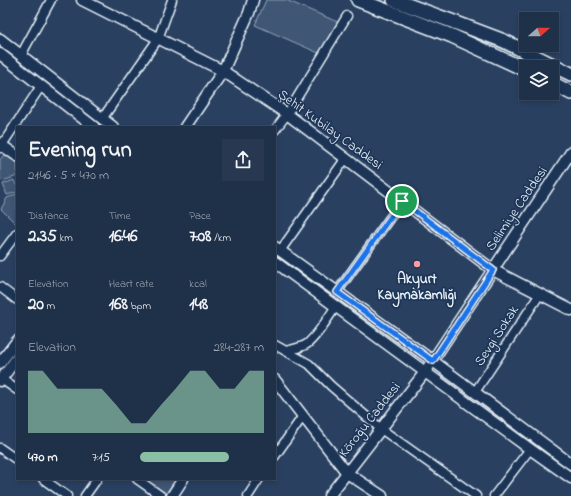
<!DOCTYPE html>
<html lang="en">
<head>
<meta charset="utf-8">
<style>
	:root { --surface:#1f3049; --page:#273850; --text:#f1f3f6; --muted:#a1a9b4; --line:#3c4b61; --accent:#8abfa5 }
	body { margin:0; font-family:"Indie Flower",sans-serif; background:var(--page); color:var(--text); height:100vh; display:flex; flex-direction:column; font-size:15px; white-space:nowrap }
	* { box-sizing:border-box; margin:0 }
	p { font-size:13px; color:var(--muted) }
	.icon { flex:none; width:22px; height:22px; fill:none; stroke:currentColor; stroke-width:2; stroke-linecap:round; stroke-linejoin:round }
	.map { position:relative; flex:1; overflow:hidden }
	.side { position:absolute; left:16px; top:126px; width:260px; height:354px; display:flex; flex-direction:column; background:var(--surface); border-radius:0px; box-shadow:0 2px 6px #0003,0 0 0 1px var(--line) }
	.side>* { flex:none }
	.needle { width:26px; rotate:69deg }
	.buttons { position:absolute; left:519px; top:12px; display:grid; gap:8px }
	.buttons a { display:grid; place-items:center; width:40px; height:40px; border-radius:0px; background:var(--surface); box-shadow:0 2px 6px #0003,0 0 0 1px var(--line); font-size:20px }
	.pin { position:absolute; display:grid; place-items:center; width:34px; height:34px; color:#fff; margin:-17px; border:2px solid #fff; border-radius:50%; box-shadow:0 1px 4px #0007 }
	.round { display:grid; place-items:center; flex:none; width:42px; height:42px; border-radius:0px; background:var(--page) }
	.overview { display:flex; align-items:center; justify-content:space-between; height:68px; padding:0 12px }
	h1 { font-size:22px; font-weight:700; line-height:30px }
	.stats { display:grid; grid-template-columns:repeat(3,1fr); gap:6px; height:68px; padding:4px 12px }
	.stats div { display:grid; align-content:center }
	.stats b { font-size:17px; font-weight:700 }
	.stats small { font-size:11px; font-weight:400 }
	.stats p { font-size:11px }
	.chart { height:112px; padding:8px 12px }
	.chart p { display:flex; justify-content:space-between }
	.chart svg { width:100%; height:72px; margin-top:4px; fill:var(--accent); opacity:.7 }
	ul { padding:0 12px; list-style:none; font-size:13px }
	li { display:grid; grid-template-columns:64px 48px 1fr; align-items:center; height:30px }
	li i { height:10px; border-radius:5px; background:var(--accent) }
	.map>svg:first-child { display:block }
	.green { fill:#415774; stroke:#94a4b6 }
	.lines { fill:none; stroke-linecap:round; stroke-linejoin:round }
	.minor-casing { stroke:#e8f1f8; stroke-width:11 }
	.tertiary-casing { stroke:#e8f1f8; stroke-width:13 }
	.trunk-casing { stroke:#e8f1f8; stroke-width:16 }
	.minor { stroke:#1d3557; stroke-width:8 }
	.tertiary { stroke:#1d3557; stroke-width:10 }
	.trunk { stroke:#1d3557; stroke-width:13 }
	.route-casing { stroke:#fff; stroke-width:8 }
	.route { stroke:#1a73e8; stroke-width:5 }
	.poi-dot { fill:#ff9aa2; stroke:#1d3557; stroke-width:1.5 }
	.labels { text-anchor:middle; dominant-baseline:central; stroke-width:3.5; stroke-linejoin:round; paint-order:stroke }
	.street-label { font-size:14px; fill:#e8f1f8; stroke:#1d3557 }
	.poi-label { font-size:14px; font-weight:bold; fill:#e8f1f8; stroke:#1d3557 }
</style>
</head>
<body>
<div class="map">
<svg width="571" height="496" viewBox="0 0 571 496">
	<rect width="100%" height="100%" fill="#294061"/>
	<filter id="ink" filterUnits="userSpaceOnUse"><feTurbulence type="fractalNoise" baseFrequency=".025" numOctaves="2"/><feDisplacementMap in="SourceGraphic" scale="8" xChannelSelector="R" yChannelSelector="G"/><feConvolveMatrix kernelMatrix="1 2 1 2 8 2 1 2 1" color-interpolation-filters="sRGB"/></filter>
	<g filter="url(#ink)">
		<g class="green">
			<path d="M266 0H286L340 23 321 54 255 25Z"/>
			<path d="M370 0H381L424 16 544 67H540L517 59Z"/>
			<path d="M5 153 17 163V173L15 177 2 181 0 179V160Z"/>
			<path d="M14 180 17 188V192L7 195 3 184Z"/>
			<path d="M17 194V223L16 224 1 209 7 198Z"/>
			<path d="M275 251 416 356 414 358 275 255Z"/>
			<path d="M442 373 552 456 571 469V472L523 438 440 375Z"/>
			<path d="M143 479H176L164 496Z"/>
		</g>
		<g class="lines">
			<defs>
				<g id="minor">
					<path d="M21 55 51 0"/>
					<path d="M102 119 158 39 172 0"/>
					<path d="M275 130 287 114 347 16"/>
					<path d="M0 148 41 86"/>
					<path d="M280 251 346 158"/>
					<path d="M0 256 17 233"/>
					<path d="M0 287 17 300"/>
					<path d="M337 292 402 201"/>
					<path d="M275 345 309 364 331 386 381 429 476 496"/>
					<path d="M286 351C292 349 301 348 307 344 318 335 328 318 336 306"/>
					<path d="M0 378 17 390"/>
					<path d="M475 392 540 294"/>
					<path d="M0 448 17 460"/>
					<path d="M275 456 303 416"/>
					<path d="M43 479 67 496"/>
					<path d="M137 479 161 496"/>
					<path d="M85 496 97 479"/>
					<path d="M248 496 259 479"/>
					<path d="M494 496 530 449"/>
				</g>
				<g id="tertiary">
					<path d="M82 0 223 71 287 114 493 270 571 310"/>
					<path d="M0 39 113 127"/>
					<path d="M0 54 94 127"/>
					<path d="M185 127 223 71 249 13 253 0"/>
					<path d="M0 144 17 156"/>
					<path d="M275 247 433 361 571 464"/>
					<path d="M275 262 530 449 571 478"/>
					<path d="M0 363 17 341"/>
					<path d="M275 380 347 473 382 496"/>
					<path d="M0 381 17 358"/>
					<path d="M172 496 183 479"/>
					<path d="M329 496 425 372 571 152"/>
				</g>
				<g id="trunk">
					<path d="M358 0 452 36 526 70"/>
					<path d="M394 0 454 22 504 41 571 74"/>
					<path d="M552 83 571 93"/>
				</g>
			</defs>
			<use href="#minor" class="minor-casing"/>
			<use href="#tertiary" class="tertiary-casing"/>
			<use href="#trunk" class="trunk-casing"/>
			<use href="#minor" class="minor"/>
			<use href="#tertiary" class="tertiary"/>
			<use href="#trunk" class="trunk"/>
		</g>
	</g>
	<g class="lines" filter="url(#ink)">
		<defs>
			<path id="route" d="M402 201 493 270 433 361 337 292Z"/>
		</defs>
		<use href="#route" class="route-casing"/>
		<use href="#route" class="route"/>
	</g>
	<circle class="poi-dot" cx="417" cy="264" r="4"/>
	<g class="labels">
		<g class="street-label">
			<text transform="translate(330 130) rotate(36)">Şehit Kubilay Caddesi</text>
			<text transform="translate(517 209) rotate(-56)">Selimiye Caddesi</text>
			<text transform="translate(497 336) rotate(-57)">Sevgi Sokak</text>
			<text transform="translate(370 420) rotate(-52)">Köroğu Caddesi</text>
		</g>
		<g class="poi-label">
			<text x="417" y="279">Akyurt<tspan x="417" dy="16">Kaymakamlığı</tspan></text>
		</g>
	</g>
</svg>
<div class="buttons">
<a><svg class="needle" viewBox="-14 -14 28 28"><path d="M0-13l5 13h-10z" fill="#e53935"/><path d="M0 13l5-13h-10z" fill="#a1a9b4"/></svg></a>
<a><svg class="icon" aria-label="layers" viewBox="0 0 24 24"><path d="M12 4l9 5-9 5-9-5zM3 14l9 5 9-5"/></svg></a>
</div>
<div class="pin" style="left:402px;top:201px;background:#1e9e55"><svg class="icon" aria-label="arrive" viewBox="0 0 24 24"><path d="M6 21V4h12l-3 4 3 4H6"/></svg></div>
<section class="side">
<div class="overview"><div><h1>Evening run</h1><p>21:46 · 5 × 470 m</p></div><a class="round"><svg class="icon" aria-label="share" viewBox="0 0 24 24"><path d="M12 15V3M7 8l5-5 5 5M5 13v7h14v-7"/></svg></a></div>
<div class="stats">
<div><p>Distance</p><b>2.35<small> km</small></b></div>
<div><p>Time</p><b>16:46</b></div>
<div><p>Pace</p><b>7:08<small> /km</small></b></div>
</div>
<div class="stats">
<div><p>Elevation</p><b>20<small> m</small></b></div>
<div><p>Heart rate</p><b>168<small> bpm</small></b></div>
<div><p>kcal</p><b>148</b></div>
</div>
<div class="chart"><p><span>Elevation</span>284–287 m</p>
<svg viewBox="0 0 160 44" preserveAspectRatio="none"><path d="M0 44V6L10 6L20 17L30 17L40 17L50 17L60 27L70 38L80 38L90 27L100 17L110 6L120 6L130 17L140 17L150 6L160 6V44z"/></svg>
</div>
<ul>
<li><b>470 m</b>7:15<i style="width:72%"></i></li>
</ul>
</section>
</div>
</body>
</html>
